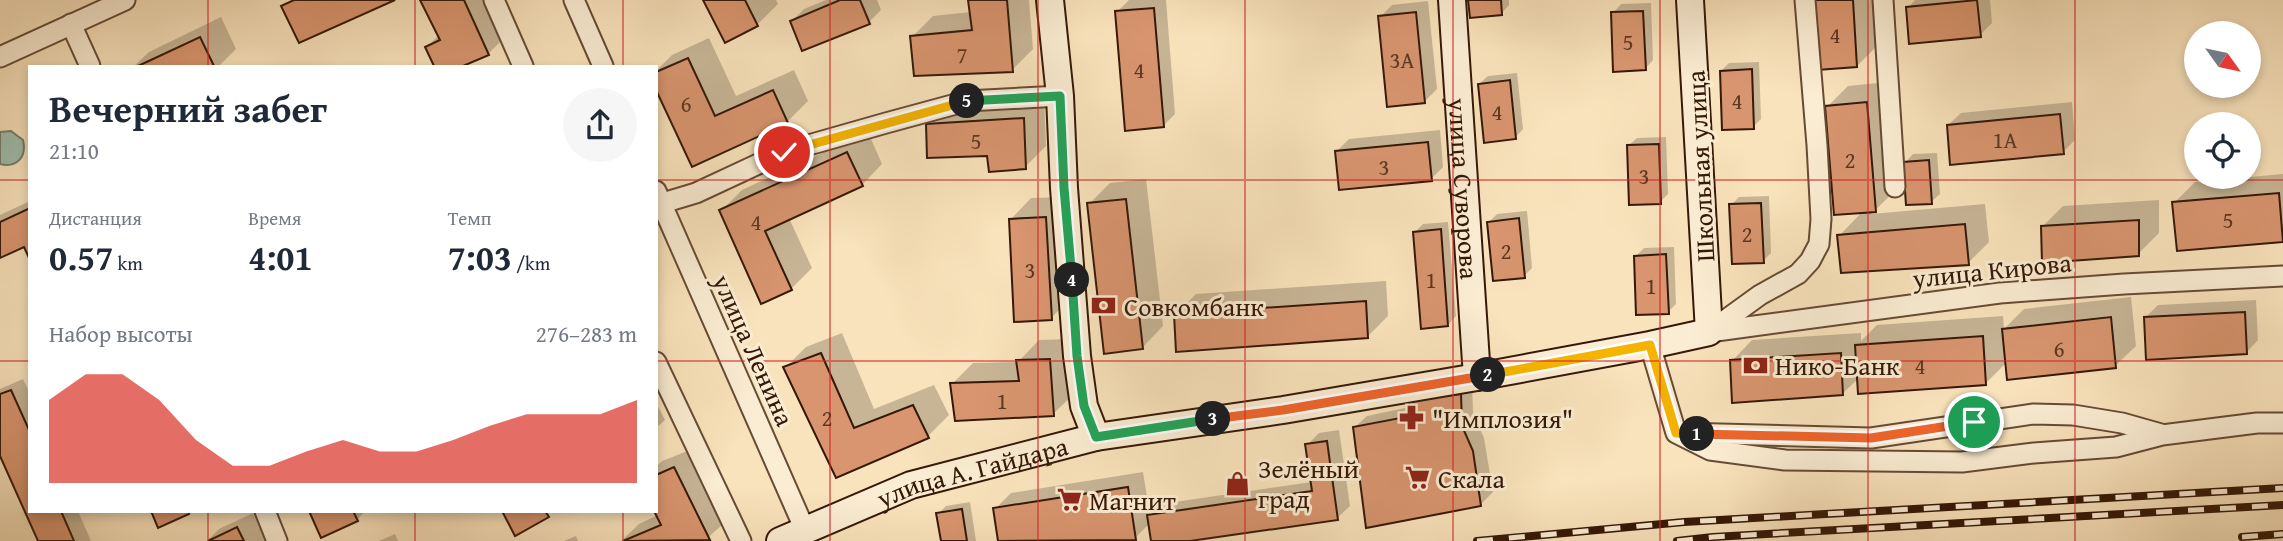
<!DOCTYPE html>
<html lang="ru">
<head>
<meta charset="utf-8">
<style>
	:root { --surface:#fff; --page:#f6f6f7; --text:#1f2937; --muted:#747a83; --accent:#d93025 }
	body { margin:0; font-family:"Gentium Book Plus",serif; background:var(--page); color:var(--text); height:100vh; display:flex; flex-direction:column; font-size:26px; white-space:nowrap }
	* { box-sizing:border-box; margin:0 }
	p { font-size:23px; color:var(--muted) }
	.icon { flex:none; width:38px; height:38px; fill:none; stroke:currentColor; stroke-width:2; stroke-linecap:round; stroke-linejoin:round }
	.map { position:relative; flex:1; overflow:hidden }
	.details { position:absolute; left:28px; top:65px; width:630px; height:448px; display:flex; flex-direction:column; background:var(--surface); border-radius:0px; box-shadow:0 4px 10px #0003 }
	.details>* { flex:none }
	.needle { width:46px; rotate:123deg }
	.tools { position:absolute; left:2184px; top:21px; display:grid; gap:14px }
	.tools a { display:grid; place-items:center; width:77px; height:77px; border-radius:50%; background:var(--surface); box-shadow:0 4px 10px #0003; font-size:35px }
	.pin { position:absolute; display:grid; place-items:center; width:60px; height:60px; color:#fff; margin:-30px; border:4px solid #fff; border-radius:50%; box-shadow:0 2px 7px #0007 }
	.km { position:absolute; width:35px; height:35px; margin:-18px; border-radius:50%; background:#222; color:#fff; font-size:19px; line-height:35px; text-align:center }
	.round { display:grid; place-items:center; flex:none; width:74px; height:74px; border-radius:37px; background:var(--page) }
	.head { display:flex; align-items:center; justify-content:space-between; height:119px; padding:0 21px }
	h1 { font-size:38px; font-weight:700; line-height:52px }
	.figures { display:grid; grid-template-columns:repeat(3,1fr); gap:10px; height:119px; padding:7px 21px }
	.figures div { display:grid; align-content:center }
	.figures b { font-size:35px; font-weight:700 }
	.figures small { font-size:19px; font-weight:400 }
	.figures p { font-size:19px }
	.chart { height:196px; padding:14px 21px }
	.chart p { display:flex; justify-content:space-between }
	.chart svg { width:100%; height:126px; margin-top:7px; fill:var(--accent); opacity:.7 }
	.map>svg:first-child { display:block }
	.water { fill:#9ebead; stroke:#747c6b; stroke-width:2 }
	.shadow { fill:#0003 }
	.building { fill:#d8956f; stroke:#351808; stroke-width:2 }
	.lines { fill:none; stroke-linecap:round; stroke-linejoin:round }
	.street-casing { stroke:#664b35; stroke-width:23 }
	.secondary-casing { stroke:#351808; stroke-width:30 }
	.street { stroke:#fbedd3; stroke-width:19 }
	.secondary { stroke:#fbedd3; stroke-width:26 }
	.rail-casing { stroke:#351808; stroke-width:8 }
	.rail { stroke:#fbedd3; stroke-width:5; stroke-dasharray:16; stroke-linecap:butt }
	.split-1-casing { stroke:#fff; stroke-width:14 }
	.split-2-casing { stroke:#fff; stroke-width:14 }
	.split-3-casing { stroke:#fff; stroke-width:14 }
	.split-4-casing { stroke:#fff; stroke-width:14 }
	.split-5-casing { stroke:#fff; stroke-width:14 }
	.split-6-casing { stroke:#fff; stroke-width:14 }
	.split-1 { stroke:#f0652b; stroke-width:9 }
	.split-2 { stroke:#f5b400; stroke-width:9 }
	.split-3 { stroke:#f0652b; stroke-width:9 }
	.split-4 { stroke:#22a559; stroke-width:9 }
	.split-5 { stroke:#22a559; stroke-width:9 }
	.split-6 { stroke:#f5b400; stroke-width:9 }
	.grid { fill:none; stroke:#d62828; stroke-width:2; stroke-opacity:0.55 }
	.labels { text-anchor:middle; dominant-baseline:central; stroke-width:6; stroke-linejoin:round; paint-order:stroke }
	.number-label { font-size:23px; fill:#5e3722 }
	.street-label { font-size:26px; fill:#351808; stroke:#fbedd3 }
	.poi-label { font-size:26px; fill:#351808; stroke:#fbedd3; text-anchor:start }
</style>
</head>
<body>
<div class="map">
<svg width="2283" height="541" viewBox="0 0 2283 541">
	<rect width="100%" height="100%" fill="#f9e3bc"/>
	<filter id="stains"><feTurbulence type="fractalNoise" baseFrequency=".00286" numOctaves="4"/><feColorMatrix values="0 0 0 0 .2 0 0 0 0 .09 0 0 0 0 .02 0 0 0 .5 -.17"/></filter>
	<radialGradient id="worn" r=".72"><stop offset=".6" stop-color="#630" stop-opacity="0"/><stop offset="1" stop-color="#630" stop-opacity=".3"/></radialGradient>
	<path class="water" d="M11 131 23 140C27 157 17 168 0 164V132Z"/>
	<g class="shadow">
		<path d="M421 0H494L509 33 488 54 458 66H436L427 47 439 35Z"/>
		<path d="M705 0H776L778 4 757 25Z"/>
		<path d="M826 0H877L881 10 869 22 792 21 804 9Z"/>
		<path d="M970 0H1029L1033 49 1012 70 912 37 933 16 971 12Z"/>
		<path d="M1129 0H1166L1175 114 1163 126 1117 12Z"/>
		<path d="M1470 0H1509V5L1501 14Z"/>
		<path d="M1815 0H1875L1878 45 1857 66Z"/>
		<path d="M1915 0H1990L1992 23 1980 35 1908 8Z"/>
		<path d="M1428 1 1437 89 1425 101 1380 17 1392 5Z"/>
		<path d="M1651 3 1653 60 1645 69 1613 13 1621 4Z"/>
		<path d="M221 17 236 49 219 66H134L149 52Z"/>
		<path d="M709 38 736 96 794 70 808 101 787 122 693 165 656 86V71L672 55Z"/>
		<path d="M1759 62 1761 119 1753 127 1721 71 1729 63Z"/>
		<path d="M1517 73 1523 129 1515 138 1479 84 1488 76Z"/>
		<path d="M1887 82 1896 190 1871 214 1985 204 1989 242 1968 263 1839 236 1863 211 1827 107 1848 86Z"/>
		<path d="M1044 98 1046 146 1025 167 989 154 928 124 949 104Z"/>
		<path d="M2072 102 2075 140 2063 152 1948 125 1961 113Z"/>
		<path d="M1440 130 1443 167 1431 179 1337 151 1349 139Z"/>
		<path d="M868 132 882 164 862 185 789 218 812 268 791 289 762 302 721 211 742 190Z"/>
		<path d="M1666 137 1668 194 1660 202 1628 146 1637 138Z"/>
		<path d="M1937 153 1940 194 1931 202 1905 163 1913 154Z"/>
		<path d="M2283 174V240L2174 203 2195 182Z"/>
		<path d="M1146 179 1163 326 1143 347 1089 204 1110 183Z"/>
		<path d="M1769 196 1771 253 1763 261 1731 205 1739 197Z"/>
		<path d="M1066 197 1072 297 1051 318 1011 219 1031 198Z"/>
		<path d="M2159 200V233L2138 254 2042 227 2063 206Z"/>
		<path d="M30 201V256L25 244 0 256V215Z"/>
		<path d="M1527 211 1532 268 1524 276 1489 222 1497 214Z"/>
		<path d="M1448 222 1456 316 1448 325 1415 232 1423 224Z"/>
		<path d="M1674 247 1676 304 1668 312 1636 256 1644 248Z"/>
		<path d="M1386 281 1388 316 1367 337 1175 315 1196 294Z"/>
		<path d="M2131 297 2136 346 2115 366 2007 362 1986 383 1859 378 1842 394 1732 361 1752 340 1861 333V341L1877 325 2003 316 2004 329 2024 309Z"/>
		<path d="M2256 300 2258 340 2246 353 2146 317 2158 305Z"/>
		<path d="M842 333 874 409 934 385 949 415 928 436 836 476 785 368 806 347Z"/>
		<path d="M1070 339 1074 394 1053 414 952 384 973 363 1018 362 1039 340Z"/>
		<path d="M23 379 30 394V511H78L91 541H40L0 452V389Z"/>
		<path d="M1472 382 1473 413 1484 438 1493 492 1481 504 1354 428 1367 416 1410 407Z"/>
		<path d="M656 403 665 420 656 428Z"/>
		<path d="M1339 430 1350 506 1337 518 1178 541H1152L1150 523 1135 538 1118 541H1000L995 509 1011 493 1143 472 1150 515 1161 504 1312 482 1307 445 1319 433Z"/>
		<path d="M695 448 730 518 704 541H621L639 524 658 515 656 511V467L662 461Z"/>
		<path d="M970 502 976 541H942L938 514 946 506Z"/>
		<path d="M311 511H365L357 520Z"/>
		<path d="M253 513 266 541H207L219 529Z"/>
		<path d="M395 534 398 541H379Z"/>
		<path d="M576 536 578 541H564Z"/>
	</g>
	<g class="building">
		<path d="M294 0H395L299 43 281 6Z"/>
		<path d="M420 0H464L489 55 463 66H434L425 47 440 40Z"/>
		<path d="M703 0H745L758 26 725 43Z"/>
		<path d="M840 0H860L870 24 802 51 790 21Z"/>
		<path d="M968 0H1007L1013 72 914 76 910 36 972 30Z"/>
		<path d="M1468 0H1501L1502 15 1470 18Z"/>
		<path d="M1813 0H1853L1857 67 1817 70Z"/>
		<path d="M1977 0 1981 37 1909 44 1906 7Z"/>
		<path d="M1154 8 1164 127 1125 131 1115 11Z"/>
		<path d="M1643 11 1646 70 1613 72 1611 12Z"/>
		<path d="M1416 12 1425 103 1387 107 1378 16Z"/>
		<path d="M200 37 214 66H138Z"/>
		<path d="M688 58 715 116 773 90 788 123 692 167 656 90V72Z"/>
		<path d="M1752 69 1754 129 1722 130 1720 71Z"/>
		<path d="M1510 80 1516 139 1484 143 1478 84Z"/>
		<path d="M1867 102 1876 212 1834 215 1825 106Z"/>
		<path d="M2060 114 2064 154 1950 165 1947 125Z"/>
		<path d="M1024 118 1026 169 989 172 987 156 927 158 926 124Z"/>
		<path d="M1428 142 1432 181 1339 190 1335 151Z"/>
		<path d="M1659 144 1661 204 1629 205 1627 145Z"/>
		<path d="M847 152 863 186 765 231 792 290 761 304 719 210Z"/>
		<path d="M1929 160 1932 204 1906 205 1903 162Z"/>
		<path d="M2279 193 2283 242 2177 251 2172 202Z"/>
		<path d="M1126 199 1143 349 1104 354 1087 203Z"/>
		<path d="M1761 203 1764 263 1732 264 1729 204Z"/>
		<path d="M30 208V260L24 247 0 258V222Z"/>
		<path d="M1046 217 1052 320 1014 322 1009 219Z"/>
		<path d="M1519 218 1525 278 1493 281 1487 222Z"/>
		<path d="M2139 220V256L2042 263 2041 226Z"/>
		<path d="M1965 224 1969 265 1841 273 1837 235Z"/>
		<path d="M1441 229 1448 326 1421 329 1413 232Z"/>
		<path d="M1666 254 1669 314 1636 315 1634 256Z"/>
		<path d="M1366 301 1368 338 1176 352 1174 314Z"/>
		<path d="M2245 312 2247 354 2146 360 2144 317Z"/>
		<path d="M2111 317 2116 368 2007 380 2002 329Z"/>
		<path d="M1983 336 1986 385 1858 394 1855 345Z"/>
		<path d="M821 353 854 428 913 405 929 438 836 478 783 367Z"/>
		<path d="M1841 353 1843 395 1732 403 1730 360Z"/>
		<path d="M1050 359 1054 416 955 421 950 383 1019 381 1016 360Z"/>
		<path d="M11 390 30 432V511H61L74 541H38L0 456V394Z"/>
		<path d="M1461 394 1462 426 1473 451 1481 506 1366 528 1353 427 1406 417 1410 400Z"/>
		<path d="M1327 441 1338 520 1190 541H1151L1147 515 1312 491 1305 444Z"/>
		<path d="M674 467 710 540 623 541 661 525 654 511H656V475Z"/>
		<path d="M1128 487 1136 540 998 541 993 508Z"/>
		<path d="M962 509 967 541H941L936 513Z"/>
		<path d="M151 511H188L189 514 158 528Z"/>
		<path d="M309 511H353L358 521 321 538Z"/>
		<path d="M502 511H545L549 517 515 536Z"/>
		<path d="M237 527 244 541H208Z"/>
	</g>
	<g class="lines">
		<defs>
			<g id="street">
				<path d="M494 0 523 66"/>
				<path d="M574 0 603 66"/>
				<path d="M1883 0 1895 187"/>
				<path d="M71 24 90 66"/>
				<path d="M0 57 125 0"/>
				<path d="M656 191 805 530"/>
				<path d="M656 205 696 193 784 152 886 123 967 101 1060 96"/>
				<path d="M1713 329 1760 295 1798 274 1810 261 1819 244 1821 219 1817 145 1805 0"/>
				<path d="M1709 332 2000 293 2124 284 2283 276"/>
				<path d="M1650 345 1676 433 1710 450 1785 460 1962 462 2034 453 2116 447 2162 435 2257 423H2283"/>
				<path d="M656 362 741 541"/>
				<path d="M1681 433 1871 438 2034 414 2073 415 2122 423 2161 434"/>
				<path d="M265 511 277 541"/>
			</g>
			<g id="secondary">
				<path d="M1050 0 1060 96 1064 188 1077 356 1084 406 1096 437"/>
				<path id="s1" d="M1452 0 1477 377"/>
				<path id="s2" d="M780 541 911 485 1096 437 1283 410 1477 377 1650 345 1709 332 1690 0"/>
			</g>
		</defs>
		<use href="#street" class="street-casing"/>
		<use href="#secondary" class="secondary-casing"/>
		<use href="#street" class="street"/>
		<use href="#secondary" class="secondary"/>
		<defs>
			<g id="rail">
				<path d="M2242 537 2283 534"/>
				<path d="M1477 541 1684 522 2283 488"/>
				<path d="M1677 541 1713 537 2283 505"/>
			</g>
		</defs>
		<use href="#rail" class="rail-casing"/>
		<use href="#rail" class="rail"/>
	</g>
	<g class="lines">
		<defs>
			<path id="split-1" d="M1697 434 1871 438 1974 422"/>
			<path id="split-2" d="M1488 375 1650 345 1676 433 1697 434"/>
			<path id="split-3" d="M1213 419 1283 410 1488 375"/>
			<path id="split-4" d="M1072 280 1077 356 1084 406 1096 437 1213 419"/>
			<path id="split-5" d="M967 101 1060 96 1064 188 1072 280"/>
			<path id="split-6" d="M784 152 967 101"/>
		</defs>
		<use href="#split-1" class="split-1-casing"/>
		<use href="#split-2" class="split-2-casing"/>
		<use href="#split-3" class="split-3-casing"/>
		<use href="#split-4" class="split-4-casing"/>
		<use href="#split-5" class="split-5-casing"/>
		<use href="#split-6" class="split-6-casing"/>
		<use href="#split-1" class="split-1"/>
		<use href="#split-2" class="split-2"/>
		<use href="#split-3" class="split-3"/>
		<use href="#split-4" class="split-4"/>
		<use href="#split-5" class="split-5"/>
		<use href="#split-6" class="split-6"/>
	</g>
	<path class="grid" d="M208 0V66M415 0V66M623 0V66M830 0V541M1038 0V541M1245 0V541M1453 0V541M1660 0V541M1868 0V541M2075 0V541M0 180H30M656 180H2283M0 361H30M656 361H2283M208 511V541M415 511V541M623 511V541"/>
	<defs>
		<symbol id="bank-bare" viewBox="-9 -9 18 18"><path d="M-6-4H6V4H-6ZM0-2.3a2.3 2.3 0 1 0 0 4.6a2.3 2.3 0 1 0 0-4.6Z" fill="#8f2418" stroke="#fbedd3" stroke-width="2.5" paint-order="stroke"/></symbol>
		<symbol id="pharmacy-bare" viewBox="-9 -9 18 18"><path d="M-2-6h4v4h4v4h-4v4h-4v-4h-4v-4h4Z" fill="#8f2418" stroke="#fbedd3" stroke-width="2.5" paint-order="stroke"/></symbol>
		<symbol id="supermarket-bare" viewBox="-9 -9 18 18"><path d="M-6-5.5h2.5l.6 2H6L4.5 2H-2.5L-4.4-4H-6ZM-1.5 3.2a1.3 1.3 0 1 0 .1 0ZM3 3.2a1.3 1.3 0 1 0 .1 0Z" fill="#8f2418" stroke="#fbedd3" stroke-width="2.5" paint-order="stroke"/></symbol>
		<symbol id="shop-bare" viewBox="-9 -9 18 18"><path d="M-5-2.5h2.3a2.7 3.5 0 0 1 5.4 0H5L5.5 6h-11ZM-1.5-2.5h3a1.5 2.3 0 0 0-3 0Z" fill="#8f2418" stroke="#fbedd3" stroke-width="2.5" paint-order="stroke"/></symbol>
	</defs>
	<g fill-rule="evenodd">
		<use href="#bank-bare" x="1086" y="288" width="35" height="35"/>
		<use href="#bank-bare" x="1738" y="348" width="35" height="35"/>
		<use href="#pharmacy-bare" x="1394" y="400" width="35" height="35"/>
		<use href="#supermarket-bare" x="1400" y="460" width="35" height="35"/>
		<use href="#shop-bare" x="1220" y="466" width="35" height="35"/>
		<use href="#supermarket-bare" x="1052" y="482" width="35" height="35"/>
	</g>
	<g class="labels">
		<g class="number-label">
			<text x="1835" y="34">4</text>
			<text x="1628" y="41">5</text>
			<text x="962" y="54">7</text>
			<text x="1402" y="59">3А</text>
			<text x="1139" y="69">4</text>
			<text x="1737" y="100">4</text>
			<text x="686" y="103">6</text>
			<text x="1497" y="111">4</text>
			<text x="2005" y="139">1А</text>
			<text x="976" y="140">5</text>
			<text x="1850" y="159">2</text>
			<text x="1384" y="166">3</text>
			<text x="1644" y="175">3</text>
			<text x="2228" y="219">5</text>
			<text x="756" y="221">4</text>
			<text x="1747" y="233">2</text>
			<text x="1506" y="250">2</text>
			<text x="1030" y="269">3</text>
			<text x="1431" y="279">1</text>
			<text x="1651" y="285">1</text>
			<text x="2059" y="348">6</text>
			<text x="1920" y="365">4</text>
			<text x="1002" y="400">1</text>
			<text x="827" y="417">2</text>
		</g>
		<g class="street-label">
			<text transform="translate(1700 166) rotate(-93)">Школьная улица</text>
			<text stroke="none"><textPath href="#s1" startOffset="189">улица Суворова</textPath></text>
			<text transform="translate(1992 270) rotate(-6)">улица Кирова</text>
			<text transform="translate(754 350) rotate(66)">улица Ленина</text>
			<text stroke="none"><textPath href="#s2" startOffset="205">улица А. Гайдара</textPath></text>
		</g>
		<g class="poi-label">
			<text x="1124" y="306">Совкомбанк</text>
			<text x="1775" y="365">Нико-Банк</text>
			<text x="1432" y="418">"Имплозия"</text>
			<text x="1258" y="468">Зелёный<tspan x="1258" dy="30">град</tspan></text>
			<text x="1438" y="478">Скала</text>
			<text x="1089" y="500">Магнит</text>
		</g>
	</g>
	<rect width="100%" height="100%" filter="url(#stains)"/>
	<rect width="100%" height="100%" fill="url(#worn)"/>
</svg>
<div class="tools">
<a><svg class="needle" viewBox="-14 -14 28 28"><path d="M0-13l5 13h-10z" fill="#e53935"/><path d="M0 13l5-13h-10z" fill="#747a83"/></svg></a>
<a><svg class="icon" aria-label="locate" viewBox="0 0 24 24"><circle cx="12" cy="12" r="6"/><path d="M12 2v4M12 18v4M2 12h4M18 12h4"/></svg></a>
</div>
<div class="pin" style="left:1974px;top:422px;background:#1e9e55"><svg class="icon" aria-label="arrive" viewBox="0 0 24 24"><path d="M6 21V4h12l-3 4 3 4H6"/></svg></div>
<div class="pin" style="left:784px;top:152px;background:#d93025"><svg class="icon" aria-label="check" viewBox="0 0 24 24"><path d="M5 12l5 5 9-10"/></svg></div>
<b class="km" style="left:1697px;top:434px">1</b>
<b class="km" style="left:1488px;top:375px">2</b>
<b class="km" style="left:1213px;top:419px">3</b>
<b class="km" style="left:1072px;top:280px">4</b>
<b class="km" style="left:967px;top:101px">5</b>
<section class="details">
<div class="head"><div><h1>Вечерний забег</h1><p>21:10</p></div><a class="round"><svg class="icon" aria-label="share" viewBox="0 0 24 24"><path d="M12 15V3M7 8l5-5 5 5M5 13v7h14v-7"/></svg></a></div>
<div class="figures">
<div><p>Дистанция</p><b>0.57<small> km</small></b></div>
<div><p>Время</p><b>4:01</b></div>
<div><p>Темп</p><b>7:03<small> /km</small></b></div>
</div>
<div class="chart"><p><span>Набор высоты</span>276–283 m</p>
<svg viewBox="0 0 160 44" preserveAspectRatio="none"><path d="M0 44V15L10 6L20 6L30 15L40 29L50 38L60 38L70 33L80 29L90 33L100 33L110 29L120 24L130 20L140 20L150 20L160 15V44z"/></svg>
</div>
</section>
</div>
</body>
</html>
